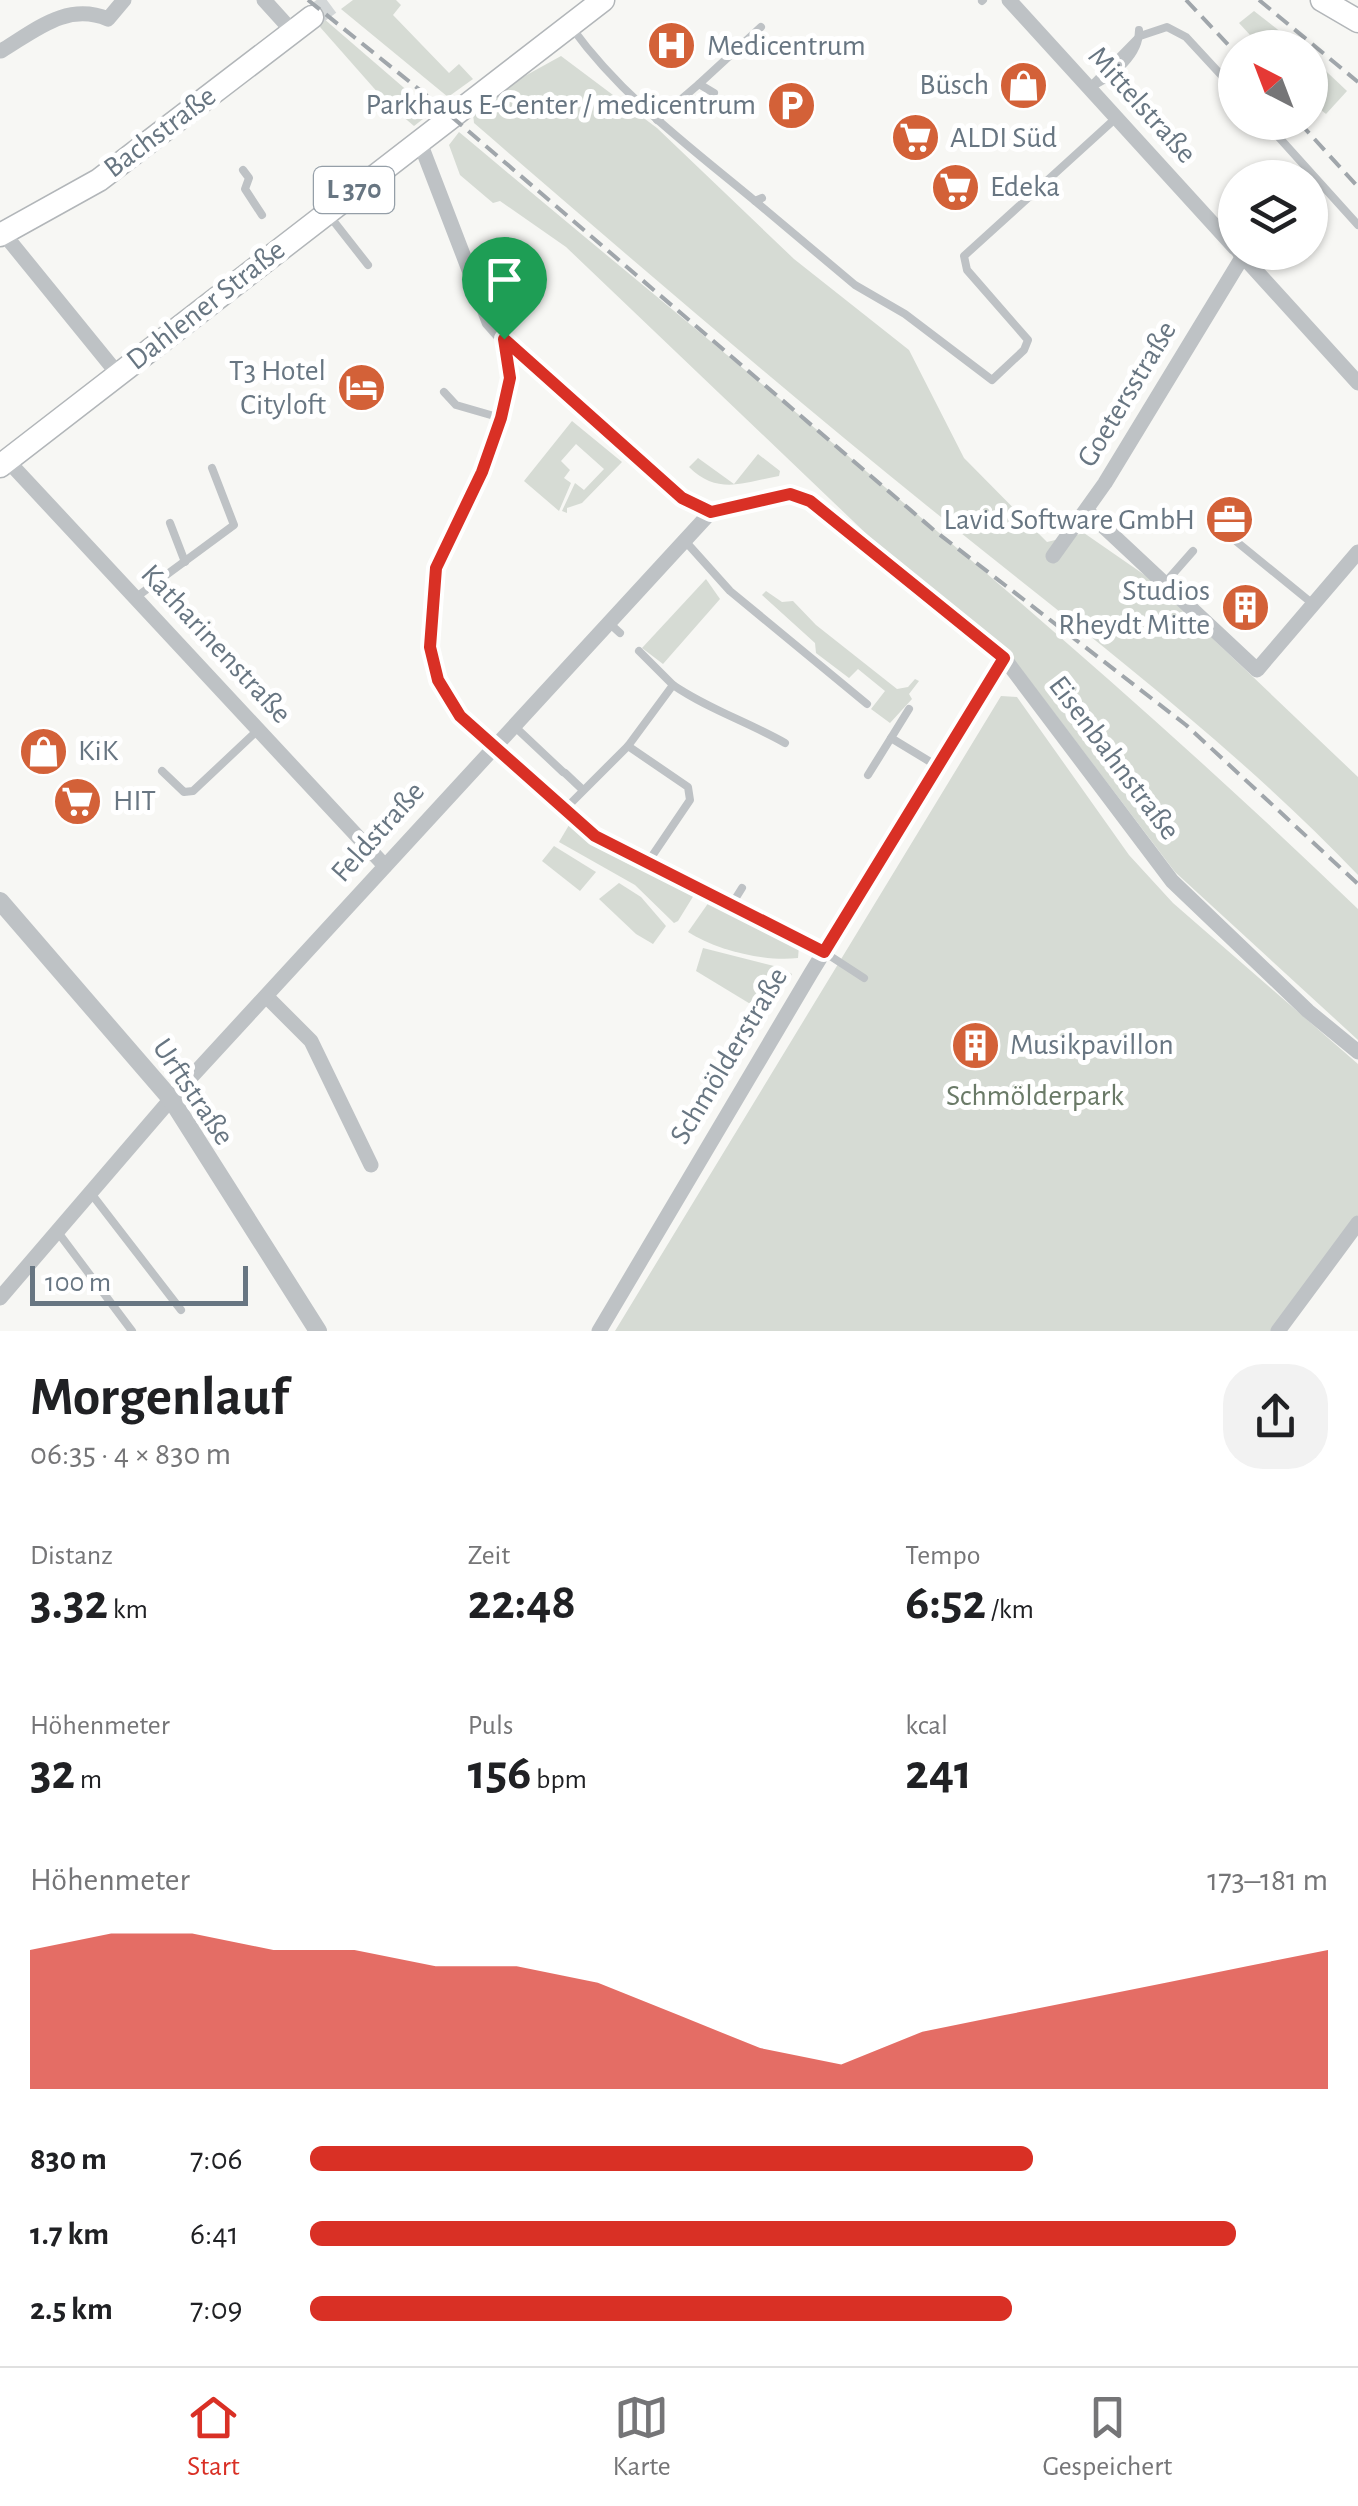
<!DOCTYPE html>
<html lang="de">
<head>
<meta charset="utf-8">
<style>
	:root { --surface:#fff; --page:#f2f2f2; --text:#202124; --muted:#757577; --line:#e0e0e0; --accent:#d93025 }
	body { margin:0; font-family:"Alegreya Sans",sans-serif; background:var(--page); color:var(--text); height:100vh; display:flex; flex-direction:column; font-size:38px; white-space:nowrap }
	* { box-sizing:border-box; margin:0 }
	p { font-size:32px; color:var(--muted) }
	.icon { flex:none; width:55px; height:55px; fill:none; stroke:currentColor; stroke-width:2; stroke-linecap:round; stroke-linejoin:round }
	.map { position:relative; height:1331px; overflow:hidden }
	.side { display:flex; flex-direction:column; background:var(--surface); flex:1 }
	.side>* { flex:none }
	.needle { width:65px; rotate:318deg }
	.fabs { position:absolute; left:1218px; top:30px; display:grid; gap:20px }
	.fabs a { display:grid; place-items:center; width:110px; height:110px; border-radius:50%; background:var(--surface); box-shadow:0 2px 8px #0004; font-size:50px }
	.scale { position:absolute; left:30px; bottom:25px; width:218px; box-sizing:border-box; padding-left:10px; border:5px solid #687682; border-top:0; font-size:28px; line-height:35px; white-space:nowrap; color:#687682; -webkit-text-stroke:8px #fff; paint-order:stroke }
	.pin { position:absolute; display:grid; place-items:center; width:85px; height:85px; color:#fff; margin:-102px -42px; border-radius:50% 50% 50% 0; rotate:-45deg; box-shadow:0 0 10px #0007 }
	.pin .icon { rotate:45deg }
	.round { display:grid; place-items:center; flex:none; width:105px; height:105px; border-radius:40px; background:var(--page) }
	.overview { display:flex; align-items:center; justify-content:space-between; height:170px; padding:0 30px }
	h1 { font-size:55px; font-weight:700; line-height:75px }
	.figures { display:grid; grid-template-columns:repeat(3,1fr); gap:15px; height:170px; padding:10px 30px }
	.figures div { display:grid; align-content:center }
	.figures b { font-size:50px; font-weight:700 }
	.figures small { font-size:28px; font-weight:400 }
	.figures p { font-size:28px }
	.chart { height:280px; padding:20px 30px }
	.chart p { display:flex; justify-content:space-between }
	.chart svg { width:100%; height:180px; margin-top:10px; fill:var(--accent); opacity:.7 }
	ul { padding:0 30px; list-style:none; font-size:32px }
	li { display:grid; grid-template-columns:160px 120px 1fr; align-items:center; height:75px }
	li i { height:25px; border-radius:12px; background:var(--accent) }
	.tabs { display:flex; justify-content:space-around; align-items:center; height:140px; border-top:2px solid var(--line); background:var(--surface); font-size:28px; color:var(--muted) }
	.tabs a { display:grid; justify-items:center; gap:5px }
	.tabs .on { color:var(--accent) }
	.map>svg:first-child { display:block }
	.green { fill:#d6dbd4 }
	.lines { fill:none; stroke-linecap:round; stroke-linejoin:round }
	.primary-tunnel { stroke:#d3d7d8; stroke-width:22; stroke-dasharray:22 11; stroke-linecap:butt }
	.primary-casing { stroke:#b2b6b9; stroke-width:25 }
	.service { stroke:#bec2c5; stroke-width:8 }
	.minor { stroke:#bec2c5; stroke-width:15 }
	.tertiary { stroke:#bec2c5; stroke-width:18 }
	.primary { stroke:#fff; stroke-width:22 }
	.rail { stroke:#a0a6ab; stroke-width:4; stroke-dasharray:15 8; stroke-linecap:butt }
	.route-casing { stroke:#fff; stroke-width:20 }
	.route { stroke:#d93025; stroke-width:12 }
	.labels { text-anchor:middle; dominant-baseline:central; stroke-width:10; stroke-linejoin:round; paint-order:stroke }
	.shield { fill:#fff; stroke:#959fa8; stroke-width:2.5 }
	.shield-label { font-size:28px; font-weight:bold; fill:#687682 }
	.poi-label { font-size:30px; fill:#687682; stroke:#fff; text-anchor:start }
	.street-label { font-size:30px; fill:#687682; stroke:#fff }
	.park-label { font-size:30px; fill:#6a7a67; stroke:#fff }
</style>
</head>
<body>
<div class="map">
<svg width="1358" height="1331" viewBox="0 0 1358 1331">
	<rect width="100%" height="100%" fill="#f7f7f4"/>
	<g class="green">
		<path d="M353 0H396L401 5 393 15 449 73 459 64 473 79 448 97 341 9Z"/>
		<path d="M1254 11 1300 47H1261L1239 23Z"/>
		<path d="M323 18 432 112 414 126 387 103 320 27Z"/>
		<path d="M561 56 657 128 794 259 909 350 964 458 1047 542 1084 533 1149 578 1358 777V875C1227 738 1073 624 926 505 773 381 623 252 474 123L473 114 514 82Z"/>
		<path d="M1310 56 1347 91 1326 114 1310 101Z"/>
		<path d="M459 132C763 387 1073 634 1358 909V1040L1175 872 1011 656 875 542 566 247 500 201 493 203 460 175 449 145Z"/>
		<path d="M572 421 622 462 582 503 567 508V513L562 511 575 483 584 490 604 469 576 444 561 461 570 470 564 478 571 483 559 511 524 481Z"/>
		<path d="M758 454 780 471 779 476C745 482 718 496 689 467L698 458 734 484Z"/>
		<path d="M706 579 720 599 663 664 642 648Z"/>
		<path d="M766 591 782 602 793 601 816 625 897 689 908 687 915 679 919 681 909 694 912 699 890 723 871 709 885 691 858 669 849 678 816 653 815 643 762 595Z"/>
		<path d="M1001 696 1017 697 1129 855 1173 903 1358 1064V1215L1273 1331H615Z"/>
		<path d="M569 825 625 862 694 895 678 921 674 923 635 885 559 842Z"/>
		<path d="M554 846 596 872 580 891 542 861Z"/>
		<path d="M619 883 641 897 666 926 653 944 636 934 599 899Z"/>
		<path d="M709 902 799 946 798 958C764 962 716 950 688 932Z"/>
		<path d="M703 948 782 968 792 974 767 1014 696 971Z"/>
	</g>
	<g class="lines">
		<path class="primary-tunnel" d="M312 17 335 0"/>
		<defs>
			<g id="primary">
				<path d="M1322 0 1358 21"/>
				<path d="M0 235 99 180 312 17"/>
				<path d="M0 466 603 0"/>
			</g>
		</defs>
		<use href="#primary" class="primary-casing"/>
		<g class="service">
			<path d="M982 1 983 0"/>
			<path d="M572 28C622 97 690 147 755 201L762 198"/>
			<path d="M699 84 761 27"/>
			<path d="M1093 86C1114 75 1140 55 1139 30"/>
			<path d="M1089 88 1140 36 1167 27 1186 37 1235 90"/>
			<path d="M657 120 699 84 714 93"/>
			<path d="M1265 122 1358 225"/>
			<path d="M243 170 249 178 245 189 262 215"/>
			<path d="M755 201 855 285 905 314 992 380 1024 350 1028 340 967 270 964 256 1116 118"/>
			<path d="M328 214 368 265"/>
			<path d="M444 392 456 405 501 418"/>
			<path d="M170 523 185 562"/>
			<path d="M686 542 730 591 867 704"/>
			<path d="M1237 542 1313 604"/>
			<path d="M1164 584 1193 551"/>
			<path d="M135 598 234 525 212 468"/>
			<path d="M608 622 620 633"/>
			<path d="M639 651 673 685"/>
			<path d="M513 725 563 772"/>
			<path d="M891 738 909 709"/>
			<path d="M628 746 673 685C708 709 748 722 785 743"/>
			<path d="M162 771 184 792 193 791 258 730"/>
			<path d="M565 773 583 790"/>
			<path d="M868 775 891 738 937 766"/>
			<path d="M565 809 628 746 688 787 690 800 648 862"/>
			<path d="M732 904 742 888"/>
			<path d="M824 952 864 978"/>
			<path d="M90 1192 181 1310"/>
			<path d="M57 1231 132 1331"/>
		</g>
		<g class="minor">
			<path d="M264 0 293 32"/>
			<path d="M1009 0 1235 248"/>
			<path d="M1 51C36 30 67 2 108 19L124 0"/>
			<path d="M419 140 489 322 504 339 682 497 711 512 790 494 810 501 1004 658 1172 881 1308 1011 1358 1052"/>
			<path d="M4 234 117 373"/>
			<path d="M1239 252 1358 383"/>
			<path d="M504 339 510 378 501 418 482 473 435 568 430 647 438 680 460 716 595 835 824 952"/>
			<path d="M7 460 385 866"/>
			<path d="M1087 511 1257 670 1358 552"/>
			<path d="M1053 556 1105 483 1243 256"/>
			<path d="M267 997 311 1041 371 1165"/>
			<path d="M0 1298 171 1099 711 512"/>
			<path d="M599 1331 811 973 1004 658"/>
			<path d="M1278 1331 1358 1223"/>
		</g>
		<path class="tertiary" d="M0 901 171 1099 318 1331"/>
		<use href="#primary" class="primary"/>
		<g class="rail">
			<path d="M308 0 431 99 935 531 1186 725 1358 884"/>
			<path d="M1186 0 1235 52"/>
			<path d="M1259 0 1358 82"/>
			<path d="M1299 122 1358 187"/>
		</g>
	</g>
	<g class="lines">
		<defs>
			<path id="route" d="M504 339 682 498 711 512 790 494 810 501 1004 658 824 952 595 836 460 716 438 680 430 647 436 568 482 472 501 418 510 378Z"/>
		</defs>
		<use href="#route" class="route-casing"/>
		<use href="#route" class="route"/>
	</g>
	<defs>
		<symbol id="hospital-disc" viewBox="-11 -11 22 22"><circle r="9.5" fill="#d36138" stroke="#fff"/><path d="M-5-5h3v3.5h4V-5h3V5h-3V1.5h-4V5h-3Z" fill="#fff"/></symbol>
		<symbol id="shop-disc" viewBox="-11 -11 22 22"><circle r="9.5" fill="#d36138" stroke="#fff"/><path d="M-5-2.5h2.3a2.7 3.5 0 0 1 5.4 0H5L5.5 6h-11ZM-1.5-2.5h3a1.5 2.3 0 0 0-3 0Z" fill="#fff"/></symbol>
		<symbol id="parking-disc" viewBox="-11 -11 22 22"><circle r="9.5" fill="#d36138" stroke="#fff"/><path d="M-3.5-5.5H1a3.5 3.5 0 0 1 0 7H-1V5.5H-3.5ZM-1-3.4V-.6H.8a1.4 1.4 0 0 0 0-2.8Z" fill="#fff"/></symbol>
		<symbol id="supermarket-disc" viewBox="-11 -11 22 22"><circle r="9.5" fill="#d36138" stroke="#fff"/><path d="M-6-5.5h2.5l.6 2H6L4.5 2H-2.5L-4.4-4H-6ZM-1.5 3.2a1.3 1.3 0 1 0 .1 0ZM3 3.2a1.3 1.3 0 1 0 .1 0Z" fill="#fff"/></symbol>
		<symbol id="hotel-disc" viewBox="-11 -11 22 22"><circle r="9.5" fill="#d36138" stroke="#fff"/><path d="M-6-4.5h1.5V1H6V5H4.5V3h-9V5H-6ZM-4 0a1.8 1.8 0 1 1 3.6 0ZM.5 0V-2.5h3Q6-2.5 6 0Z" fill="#fff"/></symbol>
		<symbol id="office-disc" viewBox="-11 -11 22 22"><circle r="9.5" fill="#d36138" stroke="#fff"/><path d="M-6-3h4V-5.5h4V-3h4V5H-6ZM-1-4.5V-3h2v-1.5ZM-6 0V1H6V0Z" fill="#fff"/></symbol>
		<symbol id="building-disc" viewBox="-11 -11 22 22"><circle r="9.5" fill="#d36138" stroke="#fff"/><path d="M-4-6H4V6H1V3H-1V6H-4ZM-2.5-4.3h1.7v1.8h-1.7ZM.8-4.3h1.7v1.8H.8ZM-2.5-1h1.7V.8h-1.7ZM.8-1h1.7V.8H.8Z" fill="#fff"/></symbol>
	</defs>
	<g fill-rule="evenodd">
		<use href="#hospital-disc" x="644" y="18" width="55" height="55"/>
		<use href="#shop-disc" x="996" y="58" width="55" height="55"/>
		<use href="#parking-disc" x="764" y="78" width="55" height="55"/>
		<use href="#supermarket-disc" x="888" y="110" width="55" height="55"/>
		<use href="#supermarket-disc" x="928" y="160" width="55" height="55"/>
		<use href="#hotel-disc" x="334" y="360" width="55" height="55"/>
		<use href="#office-disc" x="1202" y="492" width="55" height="55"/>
		<use href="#building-disc" x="1218" y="580" width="55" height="55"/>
		<use href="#shop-disc" x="16" y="724" width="55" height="55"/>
		<use href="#supermarket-disc" x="50" y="774" width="55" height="55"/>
		<use href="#building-disc" x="948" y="1018" width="55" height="55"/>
	</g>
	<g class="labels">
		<rect class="shield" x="314" y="167" width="80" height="46" rx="8"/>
		<g class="shield-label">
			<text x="354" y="190">L 370</text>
		</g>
		<g class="poi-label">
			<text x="707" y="46">Medicentrum</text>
			<text x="989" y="85" text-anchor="end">Büsch</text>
			<text x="756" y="105" text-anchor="end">Parkhaus E-Center / medicentrum</text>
			<text x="950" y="138">ALDI Süd</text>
			<text x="990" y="187">Edeka</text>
			<text x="326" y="371" text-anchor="end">T3 Hotel<tspan x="326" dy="34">Cityloft</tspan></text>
			<text x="1195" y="520" text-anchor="end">Lavid Software GmbH</text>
			<text x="1210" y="591" text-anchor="end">Studios<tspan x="1210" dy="34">Rheydt Mitte</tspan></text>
			<text x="78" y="751">KiK</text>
			<text x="113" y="801">HIT</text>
			<text x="1010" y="1045">Musikpavillon</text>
		</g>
		<g class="street-label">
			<text transform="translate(1142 105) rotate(48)">Mittelstraße</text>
			<text transform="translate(160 132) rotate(-37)">Bachstraße</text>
			<text transform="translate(206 305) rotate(-38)">Dahlener Straße</text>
			<text transform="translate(1127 394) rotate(-59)">Goetersstraße</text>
			<text transform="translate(216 644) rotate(47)">Katharinenstraße</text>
			<text transform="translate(1114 758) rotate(53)">Eisenbahnstraße</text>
			<text transform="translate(378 832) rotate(-48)">Feldstraße</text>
			<text transform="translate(729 1056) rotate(-59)">Schmölderstraße</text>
			<text transform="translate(193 1092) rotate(56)">Urftstraße</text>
		</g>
		<g class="park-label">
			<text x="1035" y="1096">Schmölderpark</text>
		</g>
	</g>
</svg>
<div class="fabs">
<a><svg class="needle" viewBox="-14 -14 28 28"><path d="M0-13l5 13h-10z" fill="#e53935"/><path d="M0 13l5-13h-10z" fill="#757577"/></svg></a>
<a><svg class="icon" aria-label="layers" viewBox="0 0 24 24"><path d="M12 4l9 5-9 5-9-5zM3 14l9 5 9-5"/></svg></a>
</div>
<div class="scale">100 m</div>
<div class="pin" style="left:504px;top:339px;background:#1e9e55"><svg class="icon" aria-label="arrive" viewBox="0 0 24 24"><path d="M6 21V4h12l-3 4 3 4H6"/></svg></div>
</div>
<section class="side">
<div class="overview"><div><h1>Morgenlauf</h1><p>06:35 · 4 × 830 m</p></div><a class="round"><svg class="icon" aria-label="share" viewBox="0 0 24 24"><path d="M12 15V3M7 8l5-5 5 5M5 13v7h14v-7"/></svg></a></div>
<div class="figures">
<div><p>Distanz</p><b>3.32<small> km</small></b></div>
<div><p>Zeit</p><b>22:48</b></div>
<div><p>Tempo</p><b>6:52<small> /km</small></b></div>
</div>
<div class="figures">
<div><p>Höhenmeter</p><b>32<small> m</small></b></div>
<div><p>Puls</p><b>156<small> bpm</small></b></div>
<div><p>kcal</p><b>241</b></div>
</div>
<div class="chart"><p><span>Höhenmeter</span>173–181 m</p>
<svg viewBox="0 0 160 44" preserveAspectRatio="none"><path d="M0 44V10L10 6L20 6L30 10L40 10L50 14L60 14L70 18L80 26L90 34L100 38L110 30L120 26L130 22L140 18L150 14L160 10V44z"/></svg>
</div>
<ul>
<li><b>830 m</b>7:06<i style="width:71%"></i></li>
<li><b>1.7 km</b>6:41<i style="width:91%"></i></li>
<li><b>2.5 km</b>7:09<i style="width:69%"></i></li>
</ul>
</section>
<nav class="tabs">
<a class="on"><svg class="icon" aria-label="home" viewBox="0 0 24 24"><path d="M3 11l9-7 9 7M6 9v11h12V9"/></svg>Start</a>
<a><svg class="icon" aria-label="map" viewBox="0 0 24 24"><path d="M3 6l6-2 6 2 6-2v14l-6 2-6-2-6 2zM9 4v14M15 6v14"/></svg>Karte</a>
<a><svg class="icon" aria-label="saved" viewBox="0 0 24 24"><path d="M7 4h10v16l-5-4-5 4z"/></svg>Gespeichert</a>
</nav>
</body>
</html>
